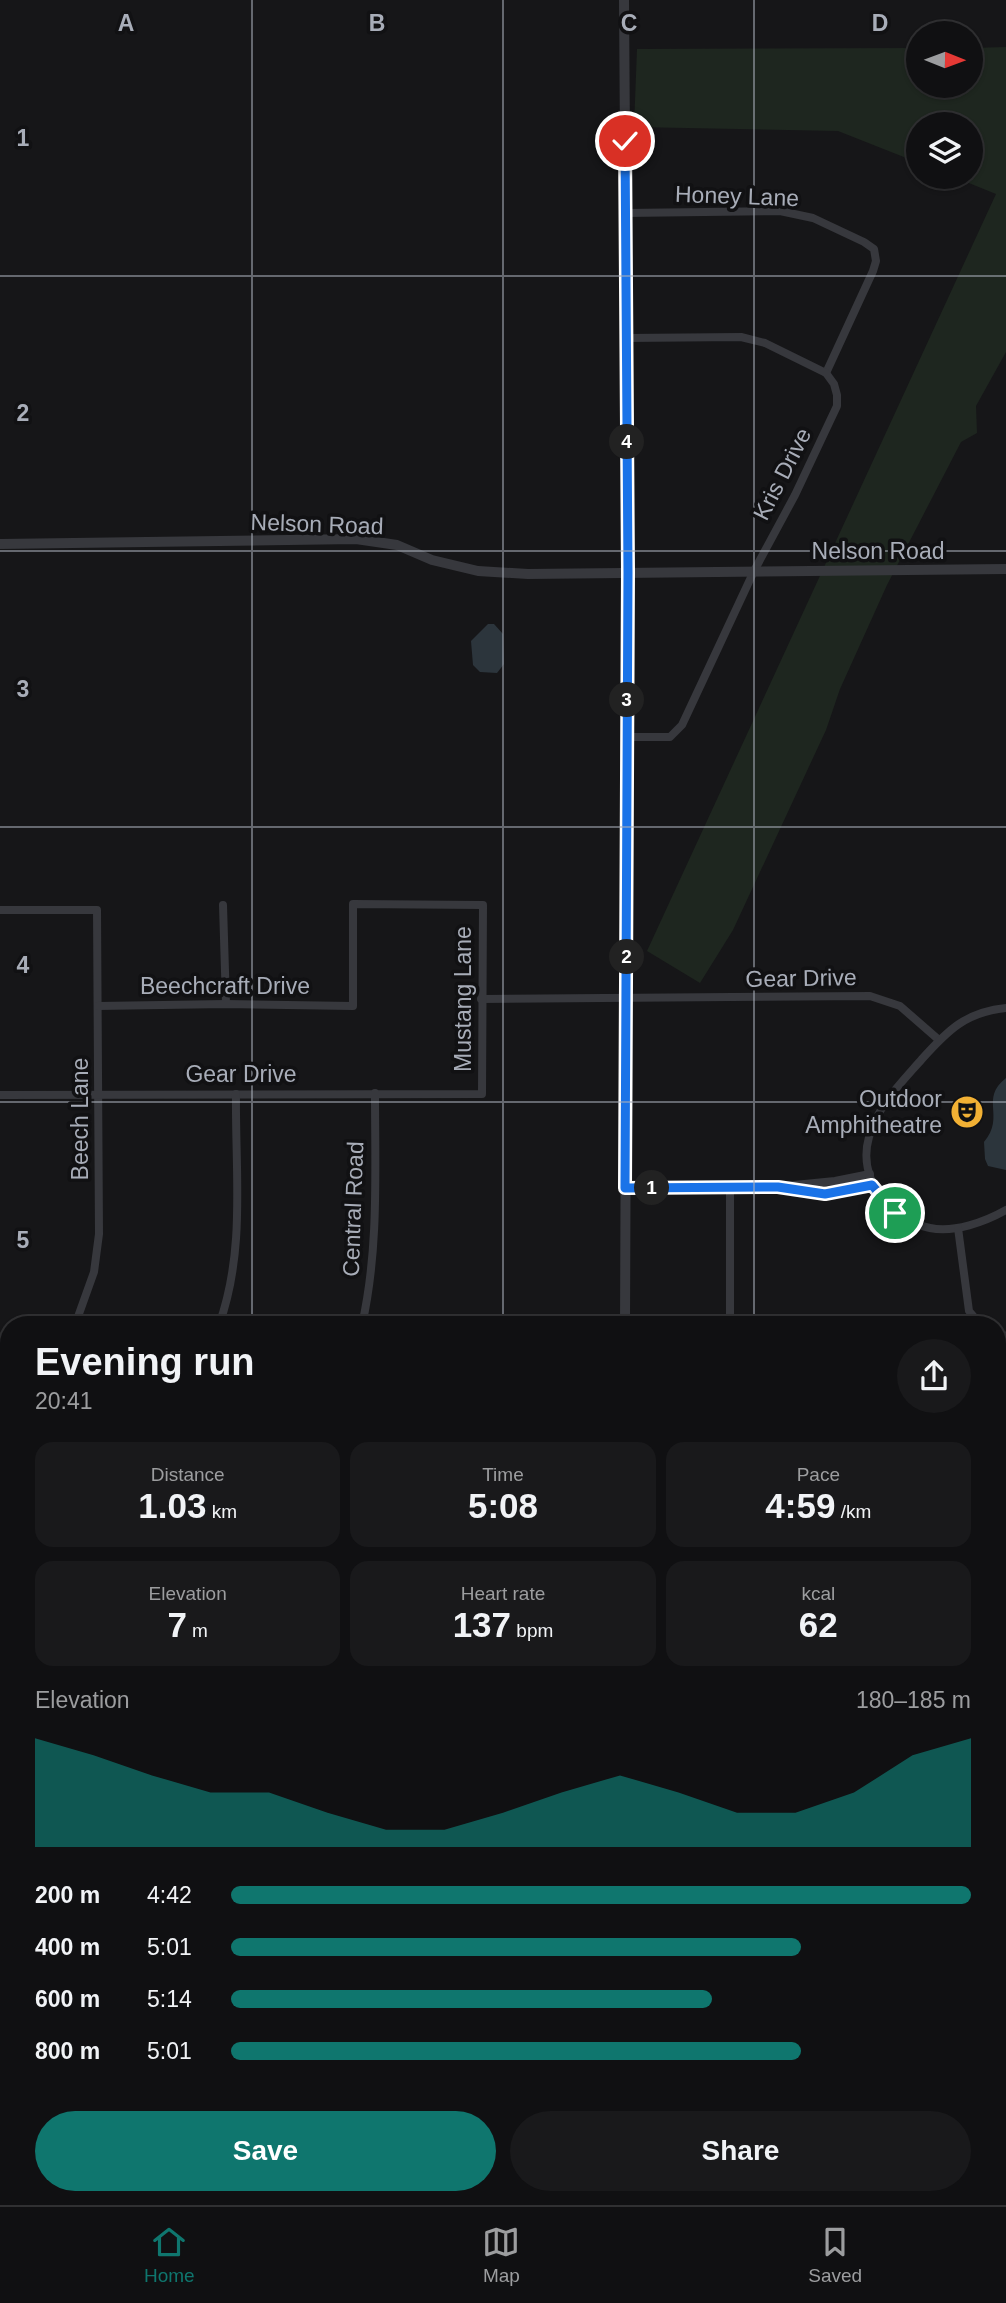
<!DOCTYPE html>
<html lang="en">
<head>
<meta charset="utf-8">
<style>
	:root { --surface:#101012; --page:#19191b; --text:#f1f3f6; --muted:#9c9d9f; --line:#303032; --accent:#0f766e }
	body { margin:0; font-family:Arial,sans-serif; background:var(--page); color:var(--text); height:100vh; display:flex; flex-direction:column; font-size:26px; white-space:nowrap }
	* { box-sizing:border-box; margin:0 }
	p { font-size:23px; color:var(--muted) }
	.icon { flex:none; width:38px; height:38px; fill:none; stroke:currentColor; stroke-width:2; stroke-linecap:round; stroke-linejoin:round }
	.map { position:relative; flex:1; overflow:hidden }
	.sheet { position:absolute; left:0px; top:1316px; width:1006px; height:889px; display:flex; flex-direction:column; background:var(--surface); border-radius:28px 28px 0 0; box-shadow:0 2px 5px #0004,0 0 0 2px var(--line) }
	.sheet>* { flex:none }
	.needle { width:46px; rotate:91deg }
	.fabs { position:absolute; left:906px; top:21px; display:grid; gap:14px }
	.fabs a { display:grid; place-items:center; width:77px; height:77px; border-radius:50%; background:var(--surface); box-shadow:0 2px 5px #0004,0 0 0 2px var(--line); font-size:35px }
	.pin { position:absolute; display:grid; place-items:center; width:60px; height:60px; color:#fff; margin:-30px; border:4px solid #fff; border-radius:50%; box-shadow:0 2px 7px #0007 }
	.km { position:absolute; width:35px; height:35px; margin:-18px; border-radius:50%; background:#222; color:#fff; font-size:19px; line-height:35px; text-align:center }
	.round { display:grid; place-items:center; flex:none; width:74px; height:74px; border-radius:37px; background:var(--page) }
	.head { display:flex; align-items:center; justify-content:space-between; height:119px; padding:0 35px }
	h1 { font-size:38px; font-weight:700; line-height:52px }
	.figures { display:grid; grid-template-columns:repeat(3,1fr); gap:10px; height:119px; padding:7px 35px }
	.figures div { display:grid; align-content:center; border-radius:18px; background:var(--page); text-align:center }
	.figures b { font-size:35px; font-weight:700 }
	.figures small { font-size:19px; font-weight:400 }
	.figures p { font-size:19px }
	.chart { height:196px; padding:14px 35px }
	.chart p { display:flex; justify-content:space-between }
	.chart svg { width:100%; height:126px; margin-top:7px; fill:var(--accent); opacity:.7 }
	.button { display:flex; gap:14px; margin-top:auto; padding:14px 35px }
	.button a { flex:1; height:80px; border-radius:42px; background:var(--accent); color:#fff; font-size:28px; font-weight:700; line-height:80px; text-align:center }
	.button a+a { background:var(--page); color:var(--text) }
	ul { padding:0 35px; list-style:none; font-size:23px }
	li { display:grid; grid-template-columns:112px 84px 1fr; align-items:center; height:52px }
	li i { height:18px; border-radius:9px; background:var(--accent) }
	.tabs { display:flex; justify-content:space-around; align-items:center; height:98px; border-top:2px solid var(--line); background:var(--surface); font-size:19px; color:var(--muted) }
	.tabs a { display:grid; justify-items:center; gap:4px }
	.tabs .active { color:var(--accent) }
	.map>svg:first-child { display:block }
	.built { fill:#222225 }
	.green { fill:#1e261f }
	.water { fill:#2c353c }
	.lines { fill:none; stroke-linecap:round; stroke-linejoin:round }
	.minor { stroke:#37383d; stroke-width:8 }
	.tertiary { stroke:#37383d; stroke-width:10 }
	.primary { stroke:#53555c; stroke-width:12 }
	.route-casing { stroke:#fff; stroke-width:14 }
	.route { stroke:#1a73e8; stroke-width:9 }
	.grid { fill:none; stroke:#a8adb8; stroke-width:2; stroke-opacity:0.55 }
	.labels { text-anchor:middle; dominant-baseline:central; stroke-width:7; stroke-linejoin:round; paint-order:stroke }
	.street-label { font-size:23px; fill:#a8adb8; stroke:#111113 }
	.poi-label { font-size:23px; fill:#a8adb8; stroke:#111113; text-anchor:end }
	.grid-label { font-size:23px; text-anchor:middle; font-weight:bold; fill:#a8adb8; stroke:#111113; stroke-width:7; stroke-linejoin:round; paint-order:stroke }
</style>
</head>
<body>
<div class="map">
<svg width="1006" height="2205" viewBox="0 0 1006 2205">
	<rect width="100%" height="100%" fill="#161618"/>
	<g class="built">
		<path d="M998 1661 1006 1665V1783H998Z"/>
		<path d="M1006 2080V2205H969L970 2196H998V2101Z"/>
		<path d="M847 2196H949L948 2205H846Z"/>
	</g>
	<g class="green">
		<path d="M1006 47V352L976 406 977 433 961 442 887 585 840 689 826 730 733 930 700 983 647 951 996 194 954 177H971V124H919V163L838 131 634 127 637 49 919 48V86H971V48Z"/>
		<path d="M647 2196H847L846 2205H647Z"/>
	</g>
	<g class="water">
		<path d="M488 624H494L503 634 504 664 497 673 480 672 473 665 471 641Z"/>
		<path d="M1006 1078V1170L988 1166 985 1159 984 1142C1006 1116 979 1099 1006 1078Z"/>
	</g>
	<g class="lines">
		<g class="minor">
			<path d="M625 213 780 211 813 218 864 242 874 249 876 261 873 271 826 373"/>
			<path d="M626 338 741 337 765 343 826 373 834 384 837 395V406L795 495 754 571 682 725 670 737H627"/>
			<path d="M223 905 226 1004"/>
			<path d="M0 910H97L99 1234 94 1272 75 1325"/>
			<path d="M481 999 870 996 900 1006 939 1040"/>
			<path d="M1006 1008C966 1012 948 1030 922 1059 901 1083 878 1105 869 1137 857 1179 889 1220 930 1228 954 1233 985 1222 1006 1210"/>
			<path d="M0 1095 482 1094 483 905 353 904V1006L226 1004 98 1006"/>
			<path d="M784 1186 835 1181 870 1174"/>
			<path d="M730 1187V1325"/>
			<path d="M625 1188 778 1187 826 1194 872 1185"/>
			<path d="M958 1228 969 1311 981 1325"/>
			<path d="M219 1325C246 1250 235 1171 236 1094"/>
			<path d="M362 1325C379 1249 375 1171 375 1093"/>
			<path d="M998 1333 1006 1336"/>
			<path d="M998 1452 1006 1457"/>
			<path d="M0 1489 9 1470"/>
			<path d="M0 1570H9"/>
			<path d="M998 1578 1006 1582"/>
			<path d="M998 1655 1006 1638"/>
			<path d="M998 1659 1006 1663"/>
			<path d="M0 1881H9"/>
			<path d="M0 2018 9 2019"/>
			<path d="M0 2132 9 2114"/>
			<path d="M563 2200V2205"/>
			<path d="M188 2205 189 2196"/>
		</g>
		<g class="tertiary">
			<path d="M624 0 628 572 625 1325"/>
			<path d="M0 544 356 539 397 545 432 560 478 571 528 574 1006 569"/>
			<path d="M637 2196V2205"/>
		</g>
		<g class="primary">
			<path d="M998 2074 1006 2056"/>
			<path d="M958 2205 959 2196"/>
		</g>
	</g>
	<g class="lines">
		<defs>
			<path id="route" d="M625 141 628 572 625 1188 778 1187 825 1194 872 1185 895 1213"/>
		</defs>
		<use href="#route" class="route-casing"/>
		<use href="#route" class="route"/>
	</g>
	<path class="grid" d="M252 0V1325M503 0V1325M754 0V1325M0 276H1006M0 551H1006M0 827H1006M0 1102H1006M0 1378H9M998 1378H1006M0 1654H9M998 1654H1006M0 1929H9M998 1929H1006M252 2196V2205M503 2196V2205M754 2196V2205"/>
	<defs>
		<symbol id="theatre-disc" viewBox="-11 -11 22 22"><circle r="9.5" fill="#f2b134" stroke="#111113"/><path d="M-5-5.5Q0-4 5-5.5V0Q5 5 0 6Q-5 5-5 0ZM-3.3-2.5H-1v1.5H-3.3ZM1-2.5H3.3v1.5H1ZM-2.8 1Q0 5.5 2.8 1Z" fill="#111"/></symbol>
	</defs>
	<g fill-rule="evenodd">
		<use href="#theatre-disc" x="948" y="1093" width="38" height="38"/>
	</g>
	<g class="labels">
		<g class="street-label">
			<text transform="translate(737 196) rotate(2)">Honey Lane</text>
			<text transform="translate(782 474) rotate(-63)">Kris Drive</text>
			<text transform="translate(317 524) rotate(2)">Nelson Road</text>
			<text x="878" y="551">Nelson Road</text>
			<text transform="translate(801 978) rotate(-1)">Gear Drive</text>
			<text x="225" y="986">Beechcraft Drive</text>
			<text transform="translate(463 999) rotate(-90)">Mustang Lane</text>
			<text x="241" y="1074">Gear Drive</text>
			<text transform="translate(80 1119) rotate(-90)">Beech Lane</text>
			<text transform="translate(353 1209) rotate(-88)">Central Road</text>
		</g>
		<g class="poi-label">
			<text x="942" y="1099">Outdoor<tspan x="942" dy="26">Amphitheatre</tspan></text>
		</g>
	</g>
	<g class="grid-label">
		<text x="126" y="31">A</text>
		<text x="377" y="31">B</text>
		<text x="629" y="31">C</text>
		<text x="880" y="31">D</text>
		<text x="23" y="146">1</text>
		<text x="23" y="421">2</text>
		<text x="23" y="697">3</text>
		<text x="23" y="973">4</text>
		<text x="23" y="1248">5</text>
	</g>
</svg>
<div class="fabs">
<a><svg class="needle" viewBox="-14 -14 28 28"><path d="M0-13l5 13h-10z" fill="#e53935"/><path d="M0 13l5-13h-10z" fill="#9c9d9f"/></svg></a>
<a><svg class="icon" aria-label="layers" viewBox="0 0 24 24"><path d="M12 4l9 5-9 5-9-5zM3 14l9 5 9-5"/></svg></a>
</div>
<div class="pin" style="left:895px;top:1213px;background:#1e9e55"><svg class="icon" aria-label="arrive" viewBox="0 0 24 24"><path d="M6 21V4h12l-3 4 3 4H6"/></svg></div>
<div class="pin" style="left:625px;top:141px;background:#d93025"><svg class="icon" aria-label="check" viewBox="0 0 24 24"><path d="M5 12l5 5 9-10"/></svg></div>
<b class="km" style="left:652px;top:1188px">1</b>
<b class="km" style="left:627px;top:957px">2</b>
<b class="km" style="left:627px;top:700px">3</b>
<b class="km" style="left:627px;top:442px">4</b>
<section class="sheet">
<div class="head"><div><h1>Evening run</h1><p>20:41</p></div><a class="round"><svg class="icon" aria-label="share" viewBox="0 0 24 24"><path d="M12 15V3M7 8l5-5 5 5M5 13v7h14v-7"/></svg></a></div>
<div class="figures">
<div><p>Distance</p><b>1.03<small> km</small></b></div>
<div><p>Time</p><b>5:08</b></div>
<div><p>Pace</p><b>4:59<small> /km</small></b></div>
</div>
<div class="figures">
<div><p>Elevation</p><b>7<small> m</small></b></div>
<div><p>Heart rate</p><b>137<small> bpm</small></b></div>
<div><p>kcal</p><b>62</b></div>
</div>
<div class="chart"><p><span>Elevation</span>180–185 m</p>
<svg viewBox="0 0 160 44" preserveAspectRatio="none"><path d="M0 44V6L10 12L20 19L30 25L40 25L50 32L60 38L70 38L80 32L90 25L100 19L110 25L120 32L130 32L140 25L150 12L160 6V44z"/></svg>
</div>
<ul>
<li><b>200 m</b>4:42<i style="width:100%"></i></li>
<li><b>400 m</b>5:01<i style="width:77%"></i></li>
<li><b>600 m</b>5:14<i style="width:65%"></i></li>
<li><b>800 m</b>5:01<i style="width:77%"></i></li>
</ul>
<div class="button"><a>Save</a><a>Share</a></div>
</section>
</div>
<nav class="tabs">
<a class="active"><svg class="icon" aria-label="home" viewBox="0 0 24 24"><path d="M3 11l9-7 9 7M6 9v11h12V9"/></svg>Home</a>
<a><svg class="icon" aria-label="map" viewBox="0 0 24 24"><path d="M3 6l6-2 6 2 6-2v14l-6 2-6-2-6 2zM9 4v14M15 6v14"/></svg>Map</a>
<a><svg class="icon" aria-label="saved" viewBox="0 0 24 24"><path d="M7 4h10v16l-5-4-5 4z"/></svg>Saved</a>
</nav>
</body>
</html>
